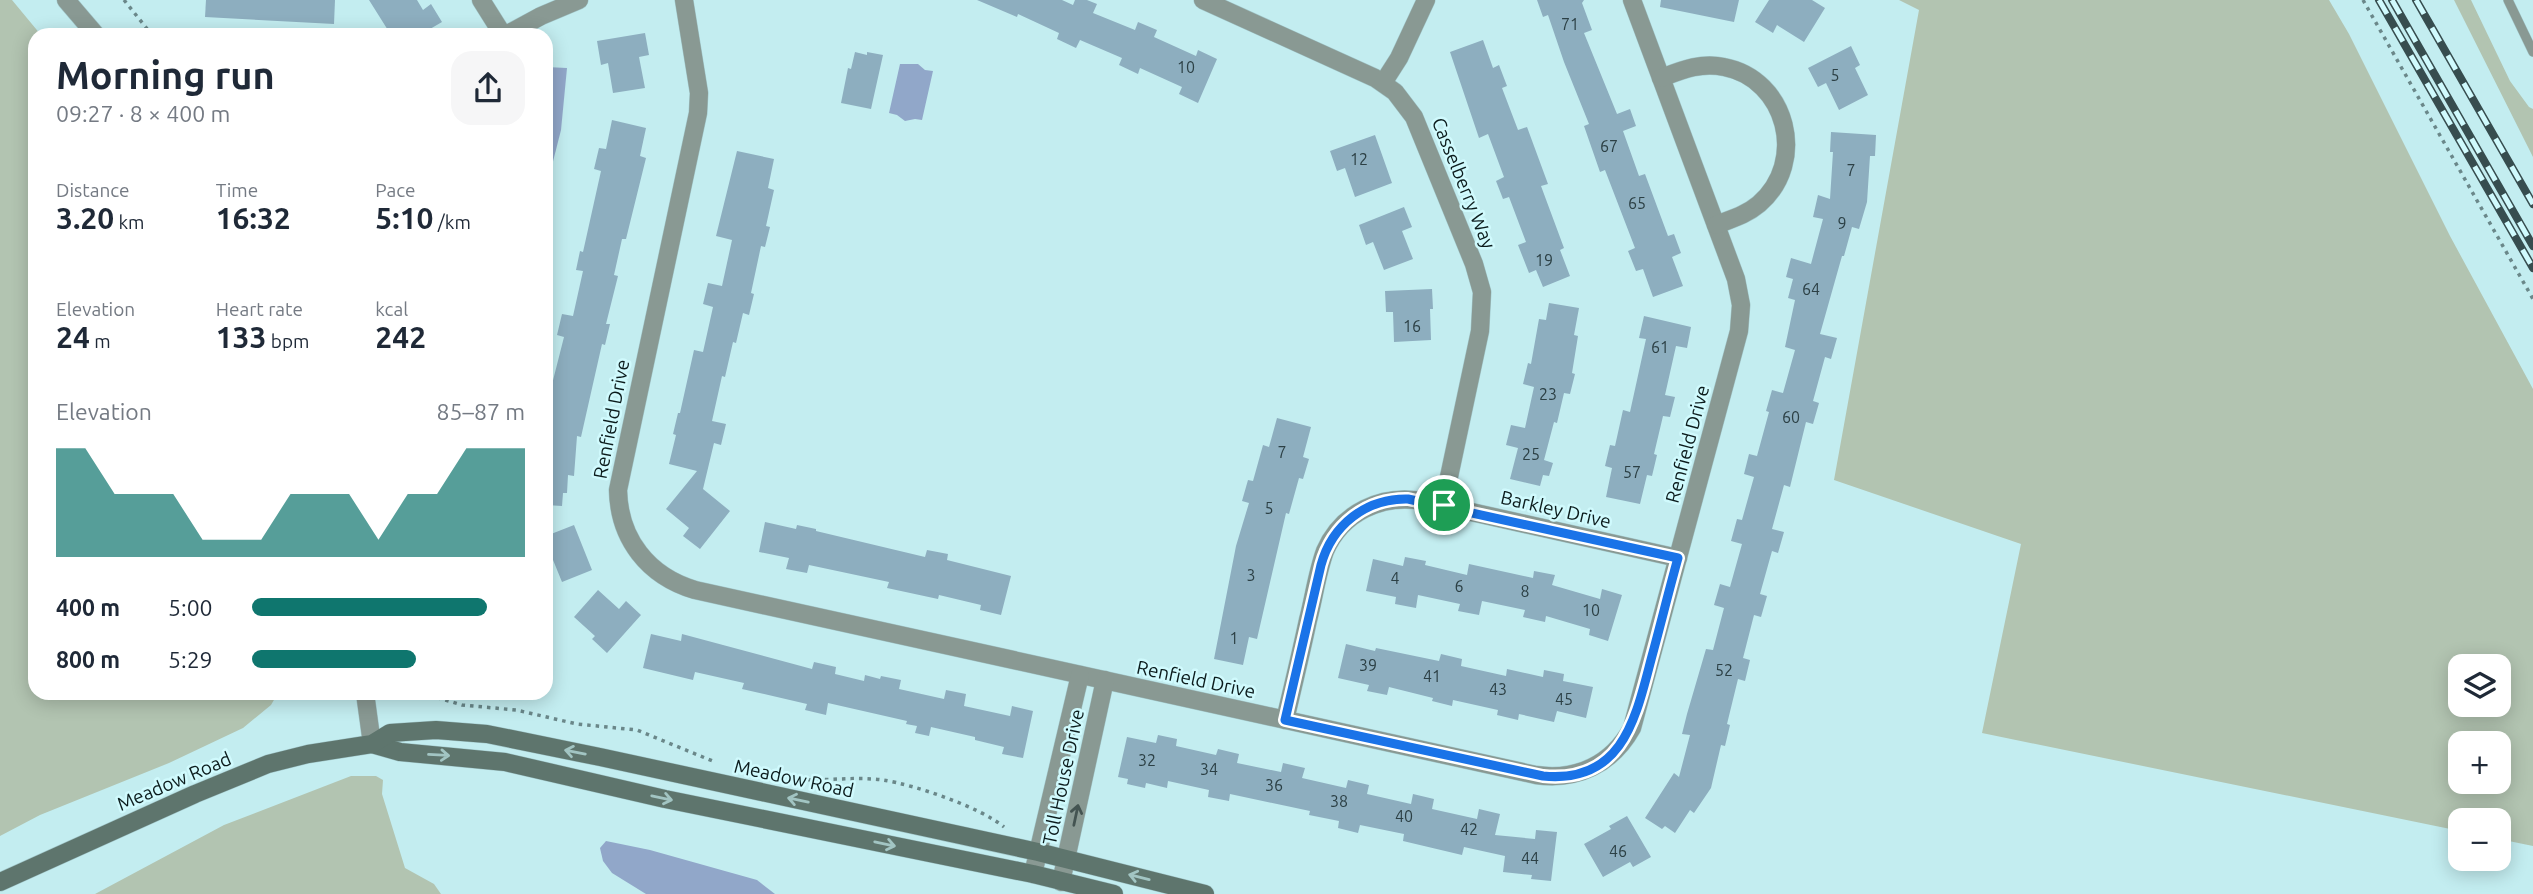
<!DOCTYPE html>
<html lang="en">
<head>
<meta charset="utf-8">
<style>
	:root { --surface:#fff; --page:#f6f6f7; --text:#1f2937; --muted:#747a83; --accent:#0f766e }
	body { margin:0; font-family:Ubuntu,sans-serif; background:var(--page); color:var(--text); height:100vh; display:flex; flex-direction:column; font-size:26px; white-space:nowrap }
	* { box-sizing:border-box; margin:0 }
	p { font-size:23px; color:var(--muted) }
	.icon { flex:none; width:38px; height:38px; fill:none; stroke:currentColor; stroke-width:2; stroke-linecap:round; stroke-linejoin:round }
	.map { position:relative; flex:1; overflow:hidden }
	.sheet { position:absolute; left:28px; top:28px; width:525px; height:672px; display:flex; flex-direction:column; background:var(--surface); border-radius:21px; box-shadow:0 4px 18px #0003 }
	.sheet>* { flex:none }
	.buttons { position:absolute; left:2448px; top:654px; display:grid; gap:14px }
	.buttons a { display:grid; place-items:center; width:63px; height:63px; border-radius:14px; background:var(--surface); box-shadow:0 4px 18px #0003; font-size:35px }
	.pin { position:absolute; display:grid; place-items:center; width:60px; height:60px; color:#fff; margin:-30px; border:4px solid #fff; border-radius:50%; box-shadow:0 2px 7px #0007 }
	.round { display:grid; place-items:center; flex:none; width:74px; height:74px; border-radius:21px; background:var(--page) }
	.overview { display:flex; align-items:center; justify-content:space-between; height:119px; padding:0 28px }
	h1 { font-size:38px; font-weight:700; line-height:52px }
	.figures { display:grid; grid-template-columns:repeat(3,1fr); gap:10px; height:119px; padding:7px 28px }
	.figures div { display:grid; align-content:center }
	.figures b { font-size:30px; font-weight:700 }
	.figures small { font-size:19px; font-weight:400 }
	.figures p { font-size:19px }
	.chart { height:196px; padding:14px 28px }
	.chart p { display:flex; justify-content:space-between }
	.chart svg { width:100%; height:126px; margin-top:7px; fill:var(--accent); opacity:.7 }
	ul { padding:0 28px; list-style:none; font-size:23px }
	li { display:grid; grid-template-columns:112px 84px 1fr; align-items:center; height:52px }
	li i { height:18px; border-radius:9px; background:var(--accent) }
	.map>svg:first-child { display:block }
	.green { fill:#b2c4b1; fill-rule:evenodd }
	.water { fill:#91a7c9 }
	.building { fill:#8daebf }
	.lines { fill:none; stroke-linecap:round; stroke-linejoin:round }
	.lane-casing { stroke:#a2c7ca; stroke-width:10 }
	.street-casing { stroke:#a2c7ca; stroke-width:19 }
	.secondary-casing { stroke:#a2c7ca; stroke-width:19 }
	.path { stroke:#6a8789; stroke-width:3.5; stroke-dasharray:3.5 5; stroke-linecap:butt }
	.lane { stroke:#899993; stroke-width:9 }
	.street { stroke:#899993; stroke-width:18 }
	.secondary { stroke:#5e756d; stroke-width:18 }
	.rail-casing { stroke:#374d4f; stroke-width:8 }
	.rail { stroke:#d0fafd; stroke-width:5; stroke-dasharray:16; stroke-linecap:butt }
	.oneway { stroke:#a2c5c3 }
	.oneway2 { stroke:#445452 }
	.route-casing { stroke:#fff; stroke-width:14 }
	.route { stroke:#1a73e8; stroke-width:9 }
	.labels { text-anchor:middle; dominant-baseline:central; stroke-width:5; stroke-linejoin:round; paint-order:stroke }
	.number-label { font-size:16px; fill:#2c4045 }
	.street-label { font-size:19px; fill:#0b1b1c; stroke:#d0fafd }
</style>
</head>
<body>
<div class="map">
<svg width="2533" height="894" viewBox="0 0 2533 894">
	<rect width="100%" height="100%" fill="#c3edf0"/>
	<g class="green">
		<path d="M0 0H12L41 35H35V693H278L271 705 243 728 169 763 40 815 0 836Z"/>
		<path d="M1899 0H2329L2349 34 2450 236 2533 389V846L2499 839V821H2460V831L1982 733 2021 544 1834 480 1919 10ZM2460 667H2499V705H2460ZM2460 744H2499V782H2460Z"/>
		<path d="M2454 0H2471L2510 81 2529 107 2533 109V157Z"/>
		<path d="M351 776H376L383 780 382 794 405 868 434 884 441 894H95L224 825Z"/>
	</g>
	<g class="water">
		<path d="M900 64H918L925 70 933 71 922 120 915 119 905 121 897 115 889 113Z"/>
		<path d="M546 67 567 68 561 130 546 189Z"/>
		<path d="M606 841 650 850 757 880 775 894H646L612 873 603 861 600 848Z"/>
	</g>
	<g class="building">
		<path d="M206 0H335L334 24 205 17Z"/>
		<path d="M369 0H417L423 10 431 4 442 22 430 29 434 35H391Z"/>
		<path d="M977 0H1062L1073 5 1075 0H1087L1097 4 1093 13 1135 30 1138 22 1157 30 1154 37 1196 56 1198 50 1217 59 1198 103 1179 94 1182 87 1140 68 1138 74 1119 65 1122 58 1080 40 1076 48 1057 39 1059 33 1018 14 1017 17Z"/>
		<path d="M1537 0H1584L1582 3 1592 30 1584 33 1617 114 1630 109 1636 126 1623 131 1639 176 1645 174 1668 236 1674 234 1681 253 1672 257 1683 286 1653 297 1643 269 1636 271 1628 251 1635 248 1605 170 1600 172 1584 126 1589 124 1564 62 1548 15 1543 17Z"/>
		<path d="M1661 0H1739L1734 22 1660 7Z"/>
		<path d="M1769 0H1812L1825 8 1804 42 1777 25 1773 33 1755 22Z"/>
		<path d="M645 33 649 55 639 57 645 88 613 93 608 63 601 65 597 41Z"/>
		<path d="M1483 40 1493 68 1499 65 1507 86 1502 88 1518 130 1527 127 1548 184 1541 186 1564 248 1560 250 1570 276 1543 287 1536 270 1529 273 1518 245 1526 242 1509 197 1503 199 1496 181 1504 177 1488 134 1479 138 1450 52Z"/>
		<path d="M1851 46 1860 65 1855 68 1868 95 1839 110 1826 83 1818 87 1808 68Z"/>
		<path d="M855 52 867 55V52L883 55 871 109 841 103 848 68 851 69Z"/>
		<path d="M612 120 646 128 640 156 646 158 626 239H622L614 275 618 276 606 324H610L605 345 602 344 581 437 577 436 574 476 568 475 567 493H563L562 506 546 505V423L551 401 548 400 564 337 557 335 562 314 573 316 583 271 576 270 580 251 583 252 601 171 594 169 599 148 606 149Z"/>
		<path d="M1831 132 1876 135 1875 156H1870L1867 202 1859 229 1852 227 1844 256H1842L1820 334 1837 338 1831 359 1825 357 1813 401 1819 403 1813 424 1806 422 1790 487 1784 485 1772 529 1784 532 1778 553 1772 551 1760 594 1767 596 1761 617 1754 615 1743 658 1750 660 1745 681 1738 679 1727 724 1730 725 1725 746 1721 745 1711 788 1694 813 1690 810 1675 833 1665 826 1662 829 1645 818 1674 773 1679 777 1690 735 1682 734 1687 714 1706 649 1713 650 1724 608 1714 605 1720 584 1730 587 1742 544 1731 541 1737 519 1742 520 1754 477 1744 474 1749 454 1757 456 1769 412 1766 411 1772 390 1783 393 1795 350 1785 347 1795 300 1788 298 1793 279 1786 277 1791 258 1811 264 1823 219 1813 217 1818 195 1830 199 1833 152H1830Z"/>
		<path d="M1375 135 1392 183 1355 197 1345 168 1337 171 1330 151Z"/>
		<path d="M737 151 774 159 768 188 774 190 766 226 770 227 765 247 761 246 751 293 754 294 749 315 743 313 736 343 733 342 725 377 722 376 712 421 726 424 721 445 714 443 703 489 730 511 700 549 683 536 689 528 666 509 697 471 669 464 676 435 673 434 678 413H680L694 350 703 352 713 307 703 304 708 283 722 286 732 240 716 236Z"/>
		<path d="M1404 207 1412 227 1402 231 1413 259 1384 270 1373 242 1366 245 1359 225Z"/>
		<path d="M1432 289 1433 309H1430L1431 340 1394 342 1393 312H1386L1385 291Z"/>
		<path d="M1549 303 1579 308 1574 335 1578 336 1572 373 1575 374 1570 394 1564 393 1557 423 1554 422 1544 460 1553 463 1549 476 1543 475 1540 486 1510 479 1518 448 1506 445 1511 425 1525 428 1534 387 1523 384 1528 363 1531 364 1539 319 1546 320Z"/>
		<path d="M1644 316 1691 327 1687 348 1676 346 1665 395 1675 397 1670 417 1663 416 1654 454 1657 455 1652 476 1647 475 1640 504 1606 497 1612 468 1605 466 1610 445 1615 446 1623 410 1630 412 1646 339 1639 338Z"/>
		<path d="M1277 418 1311 427 1303 457 1309 459 1303 479 1299 478 1289 514 1286 513 1257 639 1249 637 1243 665 1214 659 1236 546 1249 503 1242 501 1248 480 1253 481 1263 445 1269 447Z"/>
		<path d="M765 522 796 529 797 525 816 529V531L925 557 927 550 948 554 947 560 1011 576 1001 615 980 610 981 605 939 595 938 599 887 588 889 582 809 565 807 573 786 569 789 558 759 552Z"/>
		<path d="M574 525 592 570 562 582 551 555 546 557V536Z"/>
		<path d="M1405 557 1426 561 1425 565 1467 575 1469 564 1533 578 1534 571 1555 575 1552 585 1600 599 1602 589 1622 595 1608 641 1589 635 1590 629 1546 616 1545 622 1523 617 1525 610 1482 601 1479 615 1458 611 1460 604 1418 595 1416 608 1395 604 1396 597 1366 591 1373 559 1403 566Z"/>
		<path d="M598 590 619 609 626 601 641 615 607 653 592 639 595 636 574 617Z"/>
		<path d="M651 634 681 641 682 634 812 669 814 662 836 667 835 674 864 681 865 675 880 679 881 676 901 680 899 689 944 699 946 690 966 694 964 706 1010 716 1012 706 1033 711 1023 758 1002 754 1004 747 975 740V737L931 727 929 736 915 733 917 726 906 724 907 721 828 703 826 715 805 710 807 704 742 689 744 683 695 672 693 680 643 668Z"/>
		<path d="M1346 644 1375 651 1376 648 1439 661 1441 654 1462 659 1461 666 1506 676 1507 669 1543 677 1544 670 1564 674 1563 681 1593 687 1586 718 1557 711 1554 722 1519 714 1518 720 1497 715 1498 710 1453 700 1452 706 1432 701 1433 698 1389 687 1387 695 1367 691 1369 685 1338 678Z"/>
		<path d="M1158 735 1177 739 1176 746 1216 755 1218 749 1239 754 1237 763 1281 772 1283 763 1305 768 1302 778 1346 788 1348 780 1369 785 1367 794 1411 804 1413 794 1434 799 1432 809 1477 819 1479 809 1500 814 1495 835 1535 839 1536 830 1557 832 1551 881 1531 879 1532 875 1503 872 1505 856 1464 847 1462 855 1403 841 1404 834 1360 825 1358 833 1338 828 1339 821 1309 815 1310 811 1230 794 1229 801 1208 797 1209 790 1168 781 1167 788 1146 783 1145 788 1127 784 1128 779 1118 777 1127 737 1156 743Z"/>
		<path d="M1627 816 1651 857 1633 867 1630 862 1603 877 1584 844 1611 829 1609 826Z"/>
	</g>
	<g class="lines">
		<defs>
			<path id="lane" d="M2508 0 2533 52"/>
			<g id="street">
				<path d="M66 0 96 35"/>
				<path d="M481 0 503 35"/>
				<path d="M684 0 699 93 698 113 618 490C619 539 648 576 695 590L1536 775C1577 781 1612 764 1632 728L1739 331 1741 305 1736 279 1632 0"/>
				<path d="M1203 0 1375 78 1395 92 1414 117 1474 264 1482 292 1480 331 1443 505"/>
				<path d="M506 35 541 16 579 0"/>
				<path d="M1661 78C1682 70 1701 62 1724 67 1787 79 1808 162 1759 204 1746 215 1731 219 1716 225"/>
				<path d="M1383 83 1399 58 1426 0"/>
				<path d="M365 693 372 744"/>
				<path d="M1285 720C1293 686 1301 653 1308 620 1314 597 1317 573 1325 551 1342 512 1382 494 1422 501L1678 558"/>
				<path d="M1033 874 1080 675"/>
				<path d="M1061 882 1105 680"/>
			</g>
			<g id="secondary">
				<path d="M372 744 400 752 505 762 665 799 1033 874 1114 894"/>
				<path d="M0 882 195 794 268 764 308 754 372 744 390 733 436 730 487 734 600 757 1038 852 1205 894"/>
			</g>
		</defs>
		<use href="#lane" class="lane-casing"/>
		<use href="#street" class="street-casing"/>
		<use href="#secondary" class="secondary-casing"/>
		<g class="path">
			<path d="M124 0 152 35"/>
			<path d="M2363 0 2533 299"/>
			<path d="M395 693 432 696 462 705 516 710 577 724 637 730 715 762"/>
			<path d="M791 779C821 782 852 776 883 780 915 785 980 807 1004 827"/>
		</g>
		<use href="#lane" class="lane"/>
		<use href="#street" class="street"/>
		<use href="#secondary" class="secondary"/>
		<defs>
			<g id="rail">
				<path d="M2379 0 2533 268"/>
				<path d="M2392 0 2533 246"/>
				<path d="M2416 0 2533 204"/>
			</g>
		</defs>
		<use href="#rail" class="rail-casing"/>
		<use href="#rail" class="rail"/>
	</g>
	<defs><path id="oneway-shaft" d="M-6 0H5M1.5-3L5.5 0L1.5 3" fill="none" stroke-width="1.6" stroke-linecap="round" stroke-linejoin="round" transform="scale(1.75)"/></defs>
	<g class="oneway">
		<use href="#oneway-shaft" transform="translate(575 752) rotate(-169)"/>
		<use href="#oneway-shaft" transform="translate(439 755) rotate(3)"/>
		<use href="#oneway-shaft" transform="translate(662 798) rotate(12)"/>
		<use href="#oneway-shaft" transform="translate(798 800) rotate(-168)"/>
		<use href="#oneway-shaft" transform="translate(885 844) rotate(12)"/>
		<use href="#oneway-shaft" transform="translate(1139 877) rotate(-166)"/>
	</g>
	<use class="oneway2" href="#oneway-shaft" transform="translate(1076 815) rotate(-78)"/>
	<g class="lines">
		<defs>
			<path id="route" d="M1408 499 1678 558C1669 590 1661 623 1652 656 1636 716 1624 784 1543 776L1285 720 1321 565C1332 525 1366 498 1408 499Z"/>
		</defs>
		<use href="#route" class="route-casing"/>
		<use href="#route" class="route"/>
	</g>
	<g class="labels">
		<g class="number-label">
			<text x="1570" y="24">71</text>
			<text x="1186" y="67">10</text>
			<text x="1835" y="75">5</text>
			<text x="1609" y="146">67</text>
			<text x="1359" y="159">12</text>
			<text x="1851" y="170">7</text>
			<text x="1637" y="203">65</text>
			<text x="1842" y="223">9</text>
			<text x="1544" y="260">19</text>
			<text x="1811" y="289">64</text>
			<text x="1412" y="326">16</text>
			<text x="1660" y="347">61</text>
			<text x="1548" y="394">23</text>
			<text x="1791" y="417">60</text>
			<text x="1282" y="452">7</text>
			<text x="1531" y="454">25</text>
			<text x="1632" y="472">57</text>
			<text x="1269" y="508">5</text>
			<text x="1251" y="575">3</text>
			<text x="1395" y="578">4</text>
			<text x="1459" y="586">6</text>
			<text x="1525" y="591">8</text>
			<text x="1591" y="610">10</text>
			<text x="1234" y="638">1</text>
			<text x="1368" y="665">39</text>
			<text x="1724" y="670">52</text>
			<text x="1432" y="676">41</text>
			<text x="1498" y="689">43</text>
			<text x="1564" y="699">45</text>
			<text x="1147" y="760">32</text>
			<text x="1209" y="769">34</text>
			<text x="1274" y="785">36</text>
			<text x="1339" y="801">38</text>
			<text x="1404" y="816">40</text>
			<text x="1469" y="829">42</text>
			<text x="1618" y="851">46</text>
			<text x="1530" y="858">44</text>
		</g>
		<g class="street-label">
			<text transform="translate(1464 183) rotate(68)">Casselberry Way</text>
			<text transform="translate(611 419) rotate(-79)">Renfield Drive</text>
			<text transform="translate(1687 444) rotate(-75)">Renfield Drive</text>
			<text transform="translate(1556 509) rotate(13)">Barkley Drive</text>
			<text transform="translate(1196 679) rotate(12)">Renfield Drive</text>
			<text transform="translate(1063 777) rotate(-78)">Toll House Drive</text>
			<text transform="translate(794 778) rotate(12)">Meadow Road</text>
			<text transform="translate(174 781) rotate(-23)">Meadow Road</text>
		</g>
	</g>
</svg>
<div class="buttons">
<a><svg class="icon" aria-label="layers" viewBox="0 0 24 24"><path d="M12 4l9 5-9 5-9-5zM3 14l9 5 9-5"/></svg></a>
<a>+</a>
<a>−</a>
</div>
<div class="pin" style="left:1444px;top:505px;background:#1e9e55"><svg class="icon" aria-label="arrive" viewBox="0 0 24 24"><path d="M6 21V4h12l-3 4 3 4H6"/></svg></div>
<section class="sheet">
<div class="overview"><div><h1>Morning run</h1><p>09:27 · 8 × 400 m</p></div><a class="round"><svg class="icon" aria-label="share" viewBox="0 0 24 24"><path d="M12 15V3M7 8l5-5 5 5M5 13v7h14v-7"/></svg></a></div>
<div class="figures">
<div><p>Distance</p><b>3.20<small> km</small></b></div>
<div><p>Time</p><b>16:32</b></div>
<div><p>Pace</p><b>5:10<small> /km</small></b></div>
</div>
<div class="figures">
<div><p>Elevation</p><b>24<small> m</small></b></div>
<div><p>Heart rate</p><b>133<small> bpm</small></b></div>
<div><p>kcal</p><b>242</b></div>
</div>
<div class="chart"><p><span>Elevation</span>85–87 m</p>
<svg viewBox="0 0 160 44" preserveAspectRatio="none"><path d="M0 44V6L10 6L20 22L30 22L40 22L50 38L60 38L70 38L80 22L90 22L100 22L110 38L120 22L130 22L140 6L150 6L160 6V44z"/></svg>
</div>
<ul>
<li><b>400 m</b>5:00<i style="width:86%"></i></li>
<li><b>800 m</b>5:29<i style="width:60%"></i></li>
</ul>
</section>
</div>
</body>
</html>
